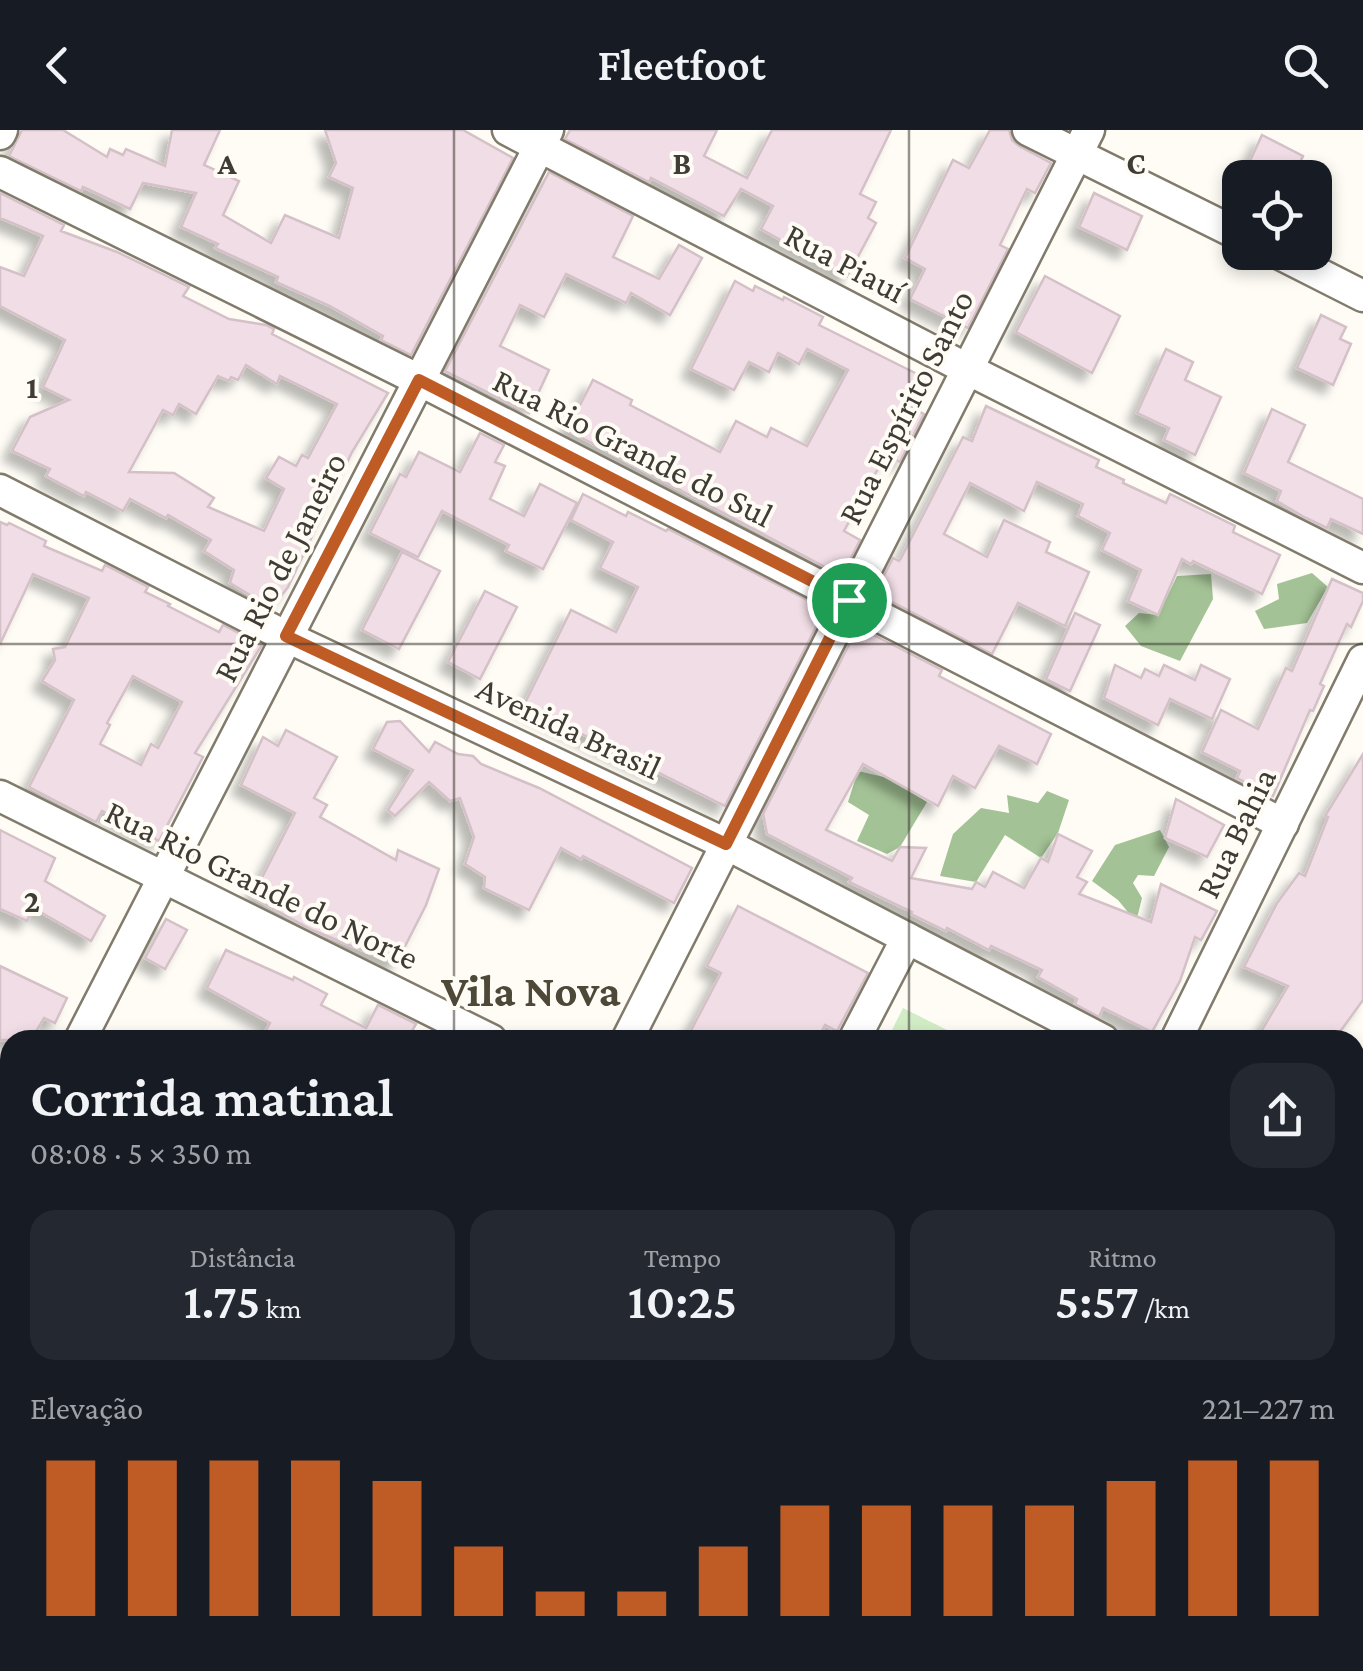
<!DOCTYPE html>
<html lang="pt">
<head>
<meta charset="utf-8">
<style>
	:root { --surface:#171b24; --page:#242831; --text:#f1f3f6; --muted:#9ea1a6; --accent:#bf5b25 }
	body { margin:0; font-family:"Crimson Pro",serif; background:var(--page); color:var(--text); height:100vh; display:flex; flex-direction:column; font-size:38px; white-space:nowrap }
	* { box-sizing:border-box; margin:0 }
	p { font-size:32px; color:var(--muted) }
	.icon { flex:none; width:55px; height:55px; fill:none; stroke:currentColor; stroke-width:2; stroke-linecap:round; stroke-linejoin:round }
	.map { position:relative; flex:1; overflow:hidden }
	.sheet { position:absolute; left:0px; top:900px; width:1365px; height:642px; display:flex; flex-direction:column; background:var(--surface); border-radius:30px 30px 0 0; box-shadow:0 5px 15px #0003 }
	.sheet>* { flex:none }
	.fabs { position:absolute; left:1222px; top:30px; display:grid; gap:20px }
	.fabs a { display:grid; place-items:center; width:110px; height:110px; border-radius:20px; background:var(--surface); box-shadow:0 5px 15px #0003; font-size:50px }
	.pin { position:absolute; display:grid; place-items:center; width:85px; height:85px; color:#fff; margin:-42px; border:5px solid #fff; border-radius:50%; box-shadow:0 2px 10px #0007 }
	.round { display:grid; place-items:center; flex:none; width:105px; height:105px; border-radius:30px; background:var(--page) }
	.overview { display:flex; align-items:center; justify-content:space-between; height:170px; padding:0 30px }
	h1 { font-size:55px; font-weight:600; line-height:75px }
	.metrics { display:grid; grid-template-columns:repeat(3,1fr); gap:15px; height:170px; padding:10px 30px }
	.metrics div { display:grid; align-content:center; border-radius:25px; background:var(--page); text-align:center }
	.metrics b { font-size:50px; font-weight:600 }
	.metrics small { font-size:28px; font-weight:400 }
	.metrics p { font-size:28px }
	.chart { height:280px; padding:20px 30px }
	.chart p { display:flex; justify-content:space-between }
	.chart svg { width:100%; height:180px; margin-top:10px; stroke:var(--accent); stroke-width:6 }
	header { display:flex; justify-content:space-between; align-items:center; height:130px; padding:0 30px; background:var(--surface); font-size:45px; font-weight:600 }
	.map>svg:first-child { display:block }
	.green { fill:#d2edc5 }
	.forest { fill:#a3c295 }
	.building { fill:#f1dde5; stroke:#d4c0c7; stroke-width:2.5; fill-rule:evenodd; filter:url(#shadow) }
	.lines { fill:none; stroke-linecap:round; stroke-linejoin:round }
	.minor-casing { stroke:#817b6b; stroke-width:35 }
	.minor { stroke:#fff; stroke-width:30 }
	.route-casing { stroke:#fff; stroke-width:20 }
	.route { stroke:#bf5b25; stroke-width:12 }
	.grid { fill:none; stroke:#3f3c35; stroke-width:2.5; stroke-opacity:0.55 }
	.labels { text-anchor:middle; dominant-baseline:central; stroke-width:8; stroke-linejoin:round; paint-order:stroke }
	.street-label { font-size:35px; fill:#3f3c35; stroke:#fefcf5 }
	.district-label { font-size:45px; font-weight:bold; fill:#4e4839; stroke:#fefcf5 }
	.grid-label { font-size:32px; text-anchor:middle; font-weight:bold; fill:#3f3c35; stroke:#fefcf5; stroke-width:8; stroke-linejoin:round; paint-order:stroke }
</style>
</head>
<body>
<header><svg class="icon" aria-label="back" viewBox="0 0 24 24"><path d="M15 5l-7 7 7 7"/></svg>Fleetfoot<svg class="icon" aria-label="search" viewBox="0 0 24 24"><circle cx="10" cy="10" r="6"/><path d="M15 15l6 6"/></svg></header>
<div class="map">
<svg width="1363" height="1541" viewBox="0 0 1363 1541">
	<defs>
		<filter id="shadow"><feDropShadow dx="-9" dy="9" stdDeviation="5" flood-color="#0004"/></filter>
	</defs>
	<rect width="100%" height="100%" fill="#fefcf5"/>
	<path class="green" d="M903 878 967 910H887Z"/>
	<g class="forest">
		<path d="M1312 443 1328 457 1307 493 1264 499 1255 481 1279 469 1277 454Z"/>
		<path d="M1211 444 1213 469 1180 531 1141 516 1125 496 1139 483 1158 485 1177 446Z"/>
		<path d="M858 641 888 648 927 672 900 717 887 724 857 711 869 685 848 672Z"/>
		<path d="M1047 661 1069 670 1058 703 1041 728 1005 705 976 752 940 746 953 704 981 678 1009 683 1007 665 1038 673Z"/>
		<path d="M1160 700 1169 717 1154 746 1138 745 1133 753 1142 768 1136 792 1118 770 1092 751 1115 715Z"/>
		<path d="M1355 1101 1363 1105V1308L1355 1280Z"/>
	</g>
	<g class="building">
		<path d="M22 0H63L107 27 110 19 123 25 126 19 165 36 172 0H220L204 35 239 51 223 85 271 113 285 85 339 108 353 58 329 47 336 33 325 0H463L513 28 411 225 381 210 383 206 330 176 276 152 278 147 215 118 218 114 181 97 196 63 143 53 130 79 83 57 81 61 9 26Z"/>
		<path d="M570 0H717L704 26 747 48 772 0H891L860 64 876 72 868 88 876 93 847 147 761 99 773 76 741 59 724 86 651 48 649 52 565 9Z"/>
		<path d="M990 0H1009L1012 10 1019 16 1051 33 1035 63 1027 59 1000 115 1008 119 968 198 910 169 925 139 905 128 953 30 969 38Z"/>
		<path d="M1262 5 1303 26 1293 48H1242Z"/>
		<path d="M549 42 633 86 613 127 659 149 679 115 702 128 670 185 631 163 626 173 566 144 544 187 520 175 500 216 549 240 529 283 445 241Z"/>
		<path d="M0 63 64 95 61 101 117 122 189 157 183 166 229 189 266 195 274 199 272 204 388 263 352 322 288 457 272 478 230 453 234 440 204 421 211 410 168 385 166 388 130 369 123 381 86 362 84 366 46 346 50 339 12 321 30 287 69 270 43 257 65 210 0 176V137L24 146 43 106 0 88ZM246 235 277 254 280 246 337 274 308 328 302 325 296 336 279 327 266 348 284 359 264 401 208 377 214 368 174 343 129 342 163 280 173 285 179 274 196 284 218 246 229 251 231 247 238 250Z"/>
		<path d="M1094 63 1142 86 1127 120 1079 97Z"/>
		<path d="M1045 146 1120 186 1092 243 1016 202Z"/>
		<path d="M735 151 753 161 755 156 783 170 784 167 823 187 819 195 927 249 912 278 924 284 900 332 886 324 844 401 860 410 842 446 567 300 593 250 632 270 630 275 720 322 736 291 767 307 771 298 807 316 848 240 807 219 799 234 778 223 769 242 749 232 734 260 691 239Z"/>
		<path d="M1321 185 1346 197 1340 209 1351 214 1333 255 1297 238Z"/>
		<path d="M1166 219 1193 232 1185 250 1221 267 1195 325 1164 310 1169 298 1137 283Z"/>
		<path d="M986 276 1099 330 1096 337 1124 350 1123 353 1166 373 1170 364 1235 396 1233 402 1280 425 1262 464 1193 431 1191 434 1182 429 1158 485 1128 471 1141 440 1102 420 1110 403 1078 386 1083 374 1037 352 1024 381 970 353 944 404 987 427 1004 390 1050 412 1046 422 1089 442 1065 496 1018 473 992 524 875 463 893 428 899 431 901 428 963 307 972 311Z"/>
		<path d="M1272 279 1305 295 1288 332 1363 369V404L1331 389 1327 398 1304 387 1277 371 1281 361 1244 343Z"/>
		<path d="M480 303 504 315 495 332 505 336 490 369 524 386 540 354 577 373 543 439 506 421 509 415 442 381 418 427 370 403 400 344 406 347 419 322 460 342Z"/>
		<path d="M583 364 626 386 628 382 666 401 668 399 825 479 725 676 524 575 571 480 616 502 638 457 600 438 613 412 571 390Z"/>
		<path d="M0 392 7 395 9 393 46 411 44 416 102 441 105 435 148 457 145 462 170 474 168 476 219 502 223 495 262 515 195 623 203 627 159 711 102 681 96 692 29 657 74 570 42 551 55 530 53 519 65 517 89 468 33 444 0 514ZM133 546 182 572 158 618 151 614 141 635 100 614 110 595 107 593Z"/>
		<path d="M402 422 440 441 399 519 362 500Z"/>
		<path d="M1332 449 1363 463V471L1351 497 1347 494 1320 554 1324 556 1313 581 1310 580 1273 666 1237 648 1240 641 1202 622 1221 580 1258 599 1286 538 1292 541Z"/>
		<path d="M485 461 517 477 480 549 448 532Z"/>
		<path d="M1075 483 1100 495 1070 561 1046 549Z"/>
		<path d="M858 497 942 540 939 546 1051 604 1037 634 999 616 975 658 953 646 938 676 863 634 826 700 892 731 900 717 926 718 911 748 972 759 976 752 985 757 993 742 1024 758 1041 728 1048 732 1058 704 1092 721 1077 747 1087 752 1079 764 1151 792 1161 754 1217 781 1201 810 1195 807 1180 851 1152 902 1103 878 1099 887 1075 874 1077 869 1038 847 1042 840 991 816 989 820 947 798 946 801 911 784 912 782 849 752 852 748 767 704 763 684Z"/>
		<path d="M1115 535 1141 548 1145 539 1159 546 1164 535 1195 550 1201 535 1230 549 1212 589 1170 569 1158 595 1104 568Z"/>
		<path d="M400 591 429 622 435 612 458 624 473 626 481 634 539 658 692 738 674 773 583 726 581 729 561 718 529 780 484 758 485 747 465 734 474 707 460 668 450 671 429 652 395 686 388 680 413 640 373 619 387 592Z"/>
		<path d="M286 600 337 627 314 668 327 675 320 687 396 730 398 720 439 739 426 775 396 834 312 800 252 767 295 683 241 655 263 607 278 616Z"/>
		<path d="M1363 624V870L1334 910H1256L1288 856 1244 837 1277 773 1299 743 1305 746 1328 687 1325 686Z"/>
		<path d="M1176 669 1224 695 1207 727 1165 708Z"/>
		<path d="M0 700 55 728 45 751 105 786 91 811 33 778 27 791 0 779Z"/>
		<path d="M738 776 868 843 837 901 825 895 817 910H686L721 843 707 836Z"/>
		<path d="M166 789 187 800 165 839 145 828Z"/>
		<path d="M226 820 293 850 294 847 327 864 321 875 366 898 378 875 416 894 407 910H282L265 902 270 893 207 858Z"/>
		<path d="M0 836 67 868 55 893 44 888 31 910H0Z"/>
	</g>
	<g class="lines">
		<defs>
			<g id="minor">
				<path d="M508 0 967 239 1363 438"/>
				<path d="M1028 0 1240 105"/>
				<path d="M0 4 2 0"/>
				<path d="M0 42 419 250 1283 694"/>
				<path d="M1276 122 1363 166"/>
				<path d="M0 360 285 506 726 714 1103 910"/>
				<path d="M0 666 491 910"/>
				<path d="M80 910 548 0"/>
				<path d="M627 910 1089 0"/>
				<path d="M854 910 907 808"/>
				<path d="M1176 910 1363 530"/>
				<path d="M0 968 10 973"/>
				<path d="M1355 1037 1363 1041"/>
				<path d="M0 1068 10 1048"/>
				<path d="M1355 1075 1363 1079"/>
				<path d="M0 1265 10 1270"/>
				<path d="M538 1532 556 1541"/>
				<path d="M310 1541 314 1532"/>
				<path d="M855 1541 859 1532"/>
				<path d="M903 1541 907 1532"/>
			</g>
		</defs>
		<use href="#minor" class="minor-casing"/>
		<use href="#minor" class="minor"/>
	</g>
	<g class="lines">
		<defs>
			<path id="route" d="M419 250 849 470 726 714 286 506Z"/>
		</defs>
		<use href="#route" class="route-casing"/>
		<use href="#route" class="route"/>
	</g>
	<path class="grid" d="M454 0V910M909 0V910M0 514H1363M0 1027H10M1355 1027H1363M454 1532V1541M909 1532V1541"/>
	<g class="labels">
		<g class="street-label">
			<text transform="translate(845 133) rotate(28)">Rua Piauí</text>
			<text transform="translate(906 277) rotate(-63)">Rua Espírito Santo</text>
			<text transform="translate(633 318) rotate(27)">Rua Rio Grande do Sul</text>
			<text transform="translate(280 437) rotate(-63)">Rua Rio de Janeiro</text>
			<text transform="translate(569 598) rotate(25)">Avenida Brasil</text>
			<text transform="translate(1236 703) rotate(-64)">Rua Bahia</text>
			<text transform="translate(262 755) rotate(26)">Rua Rio Grande do Norte</text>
		</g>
		<g class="district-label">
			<text x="531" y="861">Vila Nova</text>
		</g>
	</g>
	<g class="grid-label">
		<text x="227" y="44">A</text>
		<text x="682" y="44">B</text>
		<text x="1136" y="44">C</text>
		<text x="32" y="268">1</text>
		<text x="32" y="782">2</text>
	</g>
</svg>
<div class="fabs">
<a><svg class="icon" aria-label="locate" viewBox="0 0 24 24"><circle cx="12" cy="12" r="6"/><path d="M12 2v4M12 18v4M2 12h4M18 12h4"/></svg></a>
</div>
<div class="pin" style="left:849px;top:470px;background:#1e9e55"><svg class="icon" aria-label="arrive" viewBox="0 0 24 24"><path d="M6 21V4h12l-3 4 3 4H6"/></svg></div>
<section class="sheet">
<div class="overview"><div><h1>Corrida matinal</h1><p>08:08 · 5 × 350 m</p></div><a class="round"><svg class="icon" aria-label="share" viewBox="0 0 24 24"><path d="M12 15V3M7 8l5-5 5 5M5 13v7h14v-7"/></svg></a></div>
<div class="metrics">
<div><p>Distância</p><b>1.75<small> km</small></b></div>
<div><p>Tempo</p><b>10:25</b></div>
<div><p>Ritmo</p><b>5:57<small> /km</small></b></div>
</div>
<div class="chart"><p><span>Elevação</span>221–227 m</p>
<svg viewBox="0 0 160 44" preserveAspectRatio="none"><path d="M5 44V6M15 44V6M25 44V6M35 44V6M45 44V11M55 44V27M65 44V38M75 44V38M85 44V27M95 44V17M105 44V17M115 44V17M125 44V17M135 44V11M145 44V6M155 44V6"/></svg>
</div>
</section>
</div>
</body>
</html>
